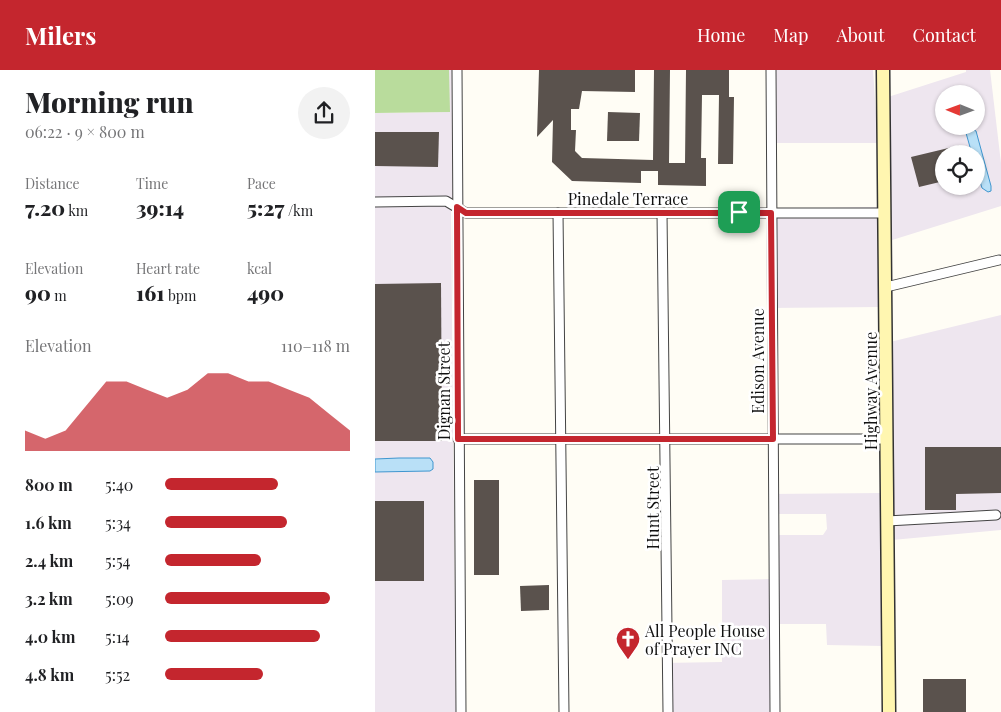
<!DOCTYPE html>
<html lang="en">
<head>
<meta charset="utf-8">
<style>
	:root { --surface:#fff; --page:#f2f2f2; --text:#202124; --muted:#757577; --accent:#c4262e }
	body { margin:0; font-family:"Playfair Display",serif; background:var(--page); color:var(--text); height:100vh; display:flex; flex-direction:column; font-size:19px; white-space:nowrap }
	* { box-sizing:border-box; margin:0 }
	p { font-size:16px; color:var(--muted) }
	.icon { flex:none; width:28px; height:28px; fill:none; stroke:currentColor; stroke-width:2; stroke-linecap:round; stroke-linejoin:round }
	.map { position:relative; flex:1; overflow:hidden }
	.drawer { display:flex; flex-direction:column; background:var(--surface); width:375px }
	.drawer>* { flex:none }
	.needle { width:32px; rotate:271deg }
	.fabs { position:absolute; left:560px; top:15px; display:grid; gap:10px }
	.fabs a { display:grid; place-items:center; width:50px; height:50px; border-radius:50%; background:var(--surface); box-shadow:0 1px 4px #0004; font-size:25px }
	.pin { position:absolute; display:grid; place-items:center; width:42px; height:42px; color:#fff; margin:-21px; border-radius:10px; box-shadow:0 2px 8px #0006 }
	.round { display:grid; place-items:center; flex:none; width:52px; height:52px; border-radius:26px; background:var(--page) }
	.summary { display:flex; align-items:center; justify-content:space-between; height:85px; padding:0 25px }
	h1 { font-size:28px; font-weight:800; line-height:38px }
	.metrics { display:grid; grid-template-columns:repeat(3,1fr); gap:8px; height:85px; padding:5px 25px }
	.metrics div { display:grid; align-content:center }
	.metrics b { font-size:21px; font-weight:800 }
	.metrics small { font-size:14px; font-weight:400 }
	.metrics p { font-size:14px }
	.chart { height:140px; padding:10px 25px }
	.chart p { display:flex; justify-content:space-between }
	.chart svg { width:100%; height:90px; margin-top:5px; fill:var(--accent); opacity:.7 }
	ul { padding:0 25px; list-style:none; font-size:16px }
	li { display:grid; grid-template-columns:80px 60px 1fr; align-items:center; height:38px }
	li i { height:12px; border-radius:6px; background:var(--accent) }
	header { display:flex; align-items:center; gap:30px; box-sizing:border-box; height:70px; padding:0 25px; background:var(--accent); color:#fff }
	header strong { font-size:24px }
	nav { display:flex; gap:28px; margin-inline-start:auto; font-size:18px }
	main { display:flex; flex:1; min-height:0 }
	.map>svg:first-child { display:block }
	.industrial { fill:#eee6ef; fill-rule:evenodd }
	.forest { fill:#b9dc9c }
	.water { fill:#b9e0f7; stroke:#3f96cf }
	.building { fill:#5a524d }
	.lines { fill:none; stroke-linecap:round; stroke-linejoin:round }
	.street-casing { stroke:#444; stroke-width:11 }
	.secondary-casing { stroke:#333; stroke-width:15 }
	.street { stroke:#fff; stroke-width:9 }
	.secondary { stroke:#fff6b0; stroke-width:12 }
	.route-casing { stroke:#fff; stroke-width:10 }
	.route { stroke:#c4262e; stroke-width:6 }
	.labels { text-anchor:middle; dominant-baseline:central; stroke-width:5; stroke-linejoin:round; paint-order:stroke }
	.street-label { font-size:16px; fill:#111; stroke:#fff }
	.poi-label { font-size:16px; fill:#111; stroke:#fff; text-anchor:start }
</style>
</head>
<body>
<header>
<strong>Milers</strong>
<nav><a>Home</a><a>Map</a><a>About</a><a>Contact</a></nav>
</header>
<main>
<section class="drawer">
<div class="summary"><div><h1>Morning run</h1><p>06:22 · 9 × 800 m</p></div><a class="round"><svg class="icon" aria-label="share" viewBox="0 0 24 24"><path d="M12 15V3M7 8l5-5 5 5M5 13v7h14v-7"/></svg></a></div>
<div class="metrics">
<div><p>Distance</p><b>7.20<small> km</small></b></div>
<div><p>Time</p><b>39:14</b></div>
<div><p>Pace</p><b>5:27<small> /km</small></b></div>
</div>
<div class="metrics">
<div><p>Elevation</p><b>90<small> m</small></b></div>
<div><p>Heart rate</p><b>161<small> bpm</small></b></div>
<div><p>kcal</p><b>490</b></div>
</div>
<div class="chart"><p><span>Elevation</span>110–118 m</p>
<svg viewBox="0 0 160 44" preserveAspectRatio="none"><path d="M0 44V34L10 38L20 34L30 22L40 10L50 10L60 14L70 18L80 14L90 6L100 6L110 10L120 10L130 14L140 18L150 26L160 34V44z"/></svg>
</div>
<ul>
<li><b>800 m</b>5:40<i style="width:61%"></i></li>
<li><b>1.6 km</b>5:34<i style="width:66%"></i></li>
<li><b>2.4 km</b>5:54<i style="width:52%"></i></li>
<li><b>3.2 km</b>5:09<i style="width:89%"></i></li>
<li><b>4.0 km</b>5:14<i style="width:84%"></i></li>
<li><b>4.8 km</b>5:52<i style="width:53%"></i></li>
</ul>
</section>
<div class="map">
<svg width="626" height="642" viewBox="0 0 626 642">
	<rect width="100%" height="100%" fill="#fffdf5"/>
	<g class="industrial">
		<path d="M74 0H87L86 139 76 140 81 642H0V43L74 42Z"/>
		<path d="M392 0H498L503 73H392Z"/>
		<path d="M591 0H615L626 93V136L514 171 513 27 591 2ZM569 24H601V56H569ZM569 84H601V116H569Z"/>
		<path d="M504 137 505 237 393 238V139Z"/>
		<path d="M626 245V460L517 470 515 272Z"/>
		<path d="M507 423 509 576 452 575 451 554H396V642H288V593L347 592V510L395 509V465H448L452 459 451 444H395L394 424Z"/>
	</g>
	<path class="forest" d="M0 0H74L75 42 0 43Z"/>
	<g class="water">
		<path d="M596 58 601 61 616 116V121L613 122 607 118 601 98V84H597L591 63Z"/>
		<path d="M24 388H55L58 392V399L55 401 0 402V389Z"/>
	</g>
	<g class="building">
		<path d="M164 0H260V22L207 21 204 39H196V60H201L200 81 207 88 278 90 279 0H295L294 93H310L311 0H354V27H359L358 94H343L344 25H327L326 88H331V116L283 115V101H266V113L197 111 177 92 178 50 162 67Z"/>
		<path d="M233 42 265 43 264 71H232Z"/>
		<path d="M0 62H64L63 97 0 96Z"/>
		<path d="M586 75 588 84H569V111L544 117 536 87Z"/>
		<path d="M66 213 67 371H0V214Z"/>
		<path d="M550 377H626V423L581 424V440H550Z"/>
		<rect x="99" y="410" width="25" height="95"/>
		<rect x="0" y="431" width="49" height="80"/>
		<path d="M174 515V540L146 541 145 516Z"/>
		<rect x="548" y="609" width="43" height="33"/>
	</g>
	<g class="lines">
		<defs>
			<g id="street">
				<path d="M82 0 86 642"/>
				<path d="M396 0 400 642"/>
				<path d="M0 132 71 131 91 143H509"/>
				<path d="M183 143 189 642"/>
				<path d="M287 143 293 642"/>
				<path d="M511 217 624 190"/>
				<path d="M83 369H511"/>
				<path d="M512 451 621 445"/>
			</g>
			<path id="secondary" d="M508 0 514 642"/>
		</defs>
		<use href="#street" class="street-casing"/>
		<use href="#secondary" class="secondary-casing"/>
		<use href="#street" class="street"/>
		<use href="#secondary" class="secondary"/>
	</g>
	<g class="lines">
		<defs>
			<path id="route" d="M82 137 91 143H396L398 369H83Z"/>
		</defs>
		<use href="#route" class="route-casing"/>
		<use href="#route" class="route"/>
	</g>
	<defs>
		<symbol id="church-pin" viewBox="-11 -11 22 30"><path d="M0 17L-7.5 6A9.5 9.5 0 1 1 7.5 6Z" fill="#c4262e" stroke="#fff"/><path d="M-1.2-6h2.4v3.5h3.3v2.4h-3.3V6h-2.4V-.1h-3.3v-2.4h3.3Z" fill="#fff"/></symbol>
	</defs>
	<g fill-rule="evenodd">
		<use href="#church-pin" x="239" y="555" width="28" height="38"/>
	</g>
	<g class="labels">
		<g class="street-label">
			<text x="253" y="128">Pinedale Terrace</text>
			<text transform="translate(382 291) rotate(-90)">Edison Avenue</text>
			<text transform="translate(68 321) rotate(-90)">Dignan Street</text>
			<text transform="translate(495 321) rotate(-90)">Highway Avenue</text>
			<text transform="translate(277 438) rotate(-90)">Hunt Street</text>
		</g>
		<g class="poi-label">
			<text x="270" y="560">All People House<tspan x="270" dy="18">of Prayer INC</tspan></text>
		</g>
	</g>
</svg>
<div class="fabs">
<a><svg class="needle" viewBox="-14 -14 28 28"><path d="M0-13l5 13h-10z" fill="#e53935"/><path d="M0 13l5-13h-10z" fill="#757577"/></svg></a>
<a><svg class="icon" aria-label="locate" viewBox="0 0 24 24"><circle cx="12" cy="12" r="6"/><path d="M12 2v4M12 18v4M2 12h4M18 12h4"/></svg></a>
</div>
<div class="pin" style="left:364px;top:142px;background:#1e9e55"><svg class="icon" aria-label="arrive" viewBox="0 0 24 24"><path d="M6 21V4h12l-3 4 3 4H6"/></svg></div>
</div>
</main>
</body>
</html>
